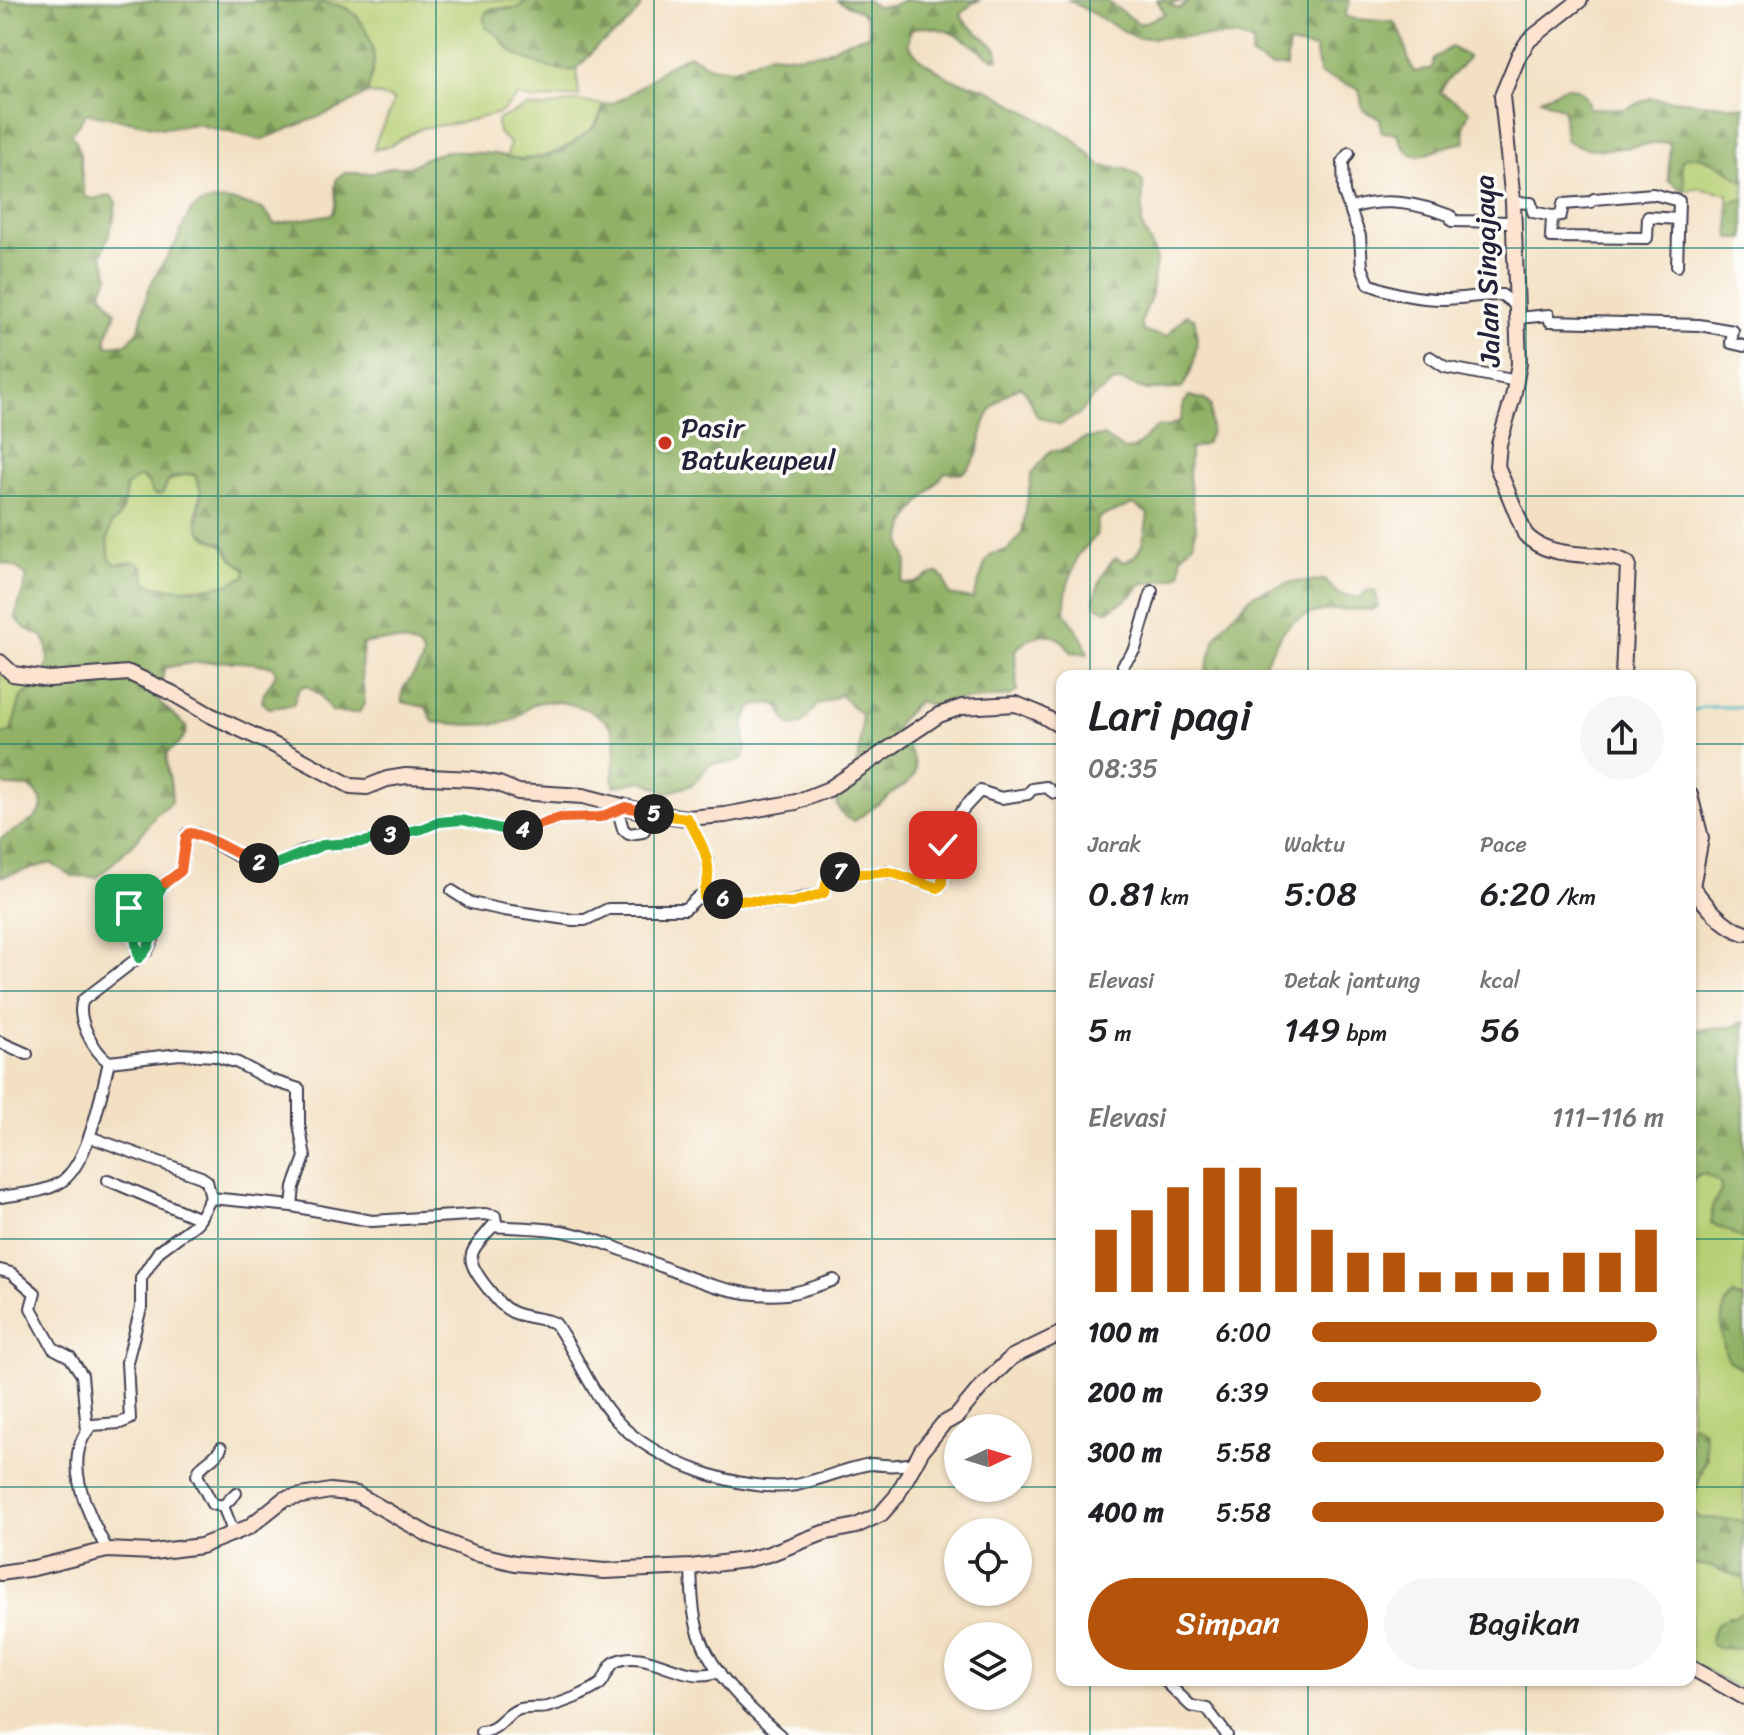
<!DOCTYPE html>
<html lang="id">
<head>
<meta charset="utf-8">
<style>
	:root { --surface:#fff; --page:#f6f6f6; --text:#202124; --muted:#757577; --accent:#b45309 }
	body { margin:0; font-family:Sriracha,sans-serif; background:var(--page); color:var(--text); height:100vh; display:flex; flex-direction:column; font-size:30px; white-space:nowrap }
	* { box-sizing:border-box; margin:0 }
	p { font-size:26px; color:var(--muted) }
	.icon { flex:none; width:44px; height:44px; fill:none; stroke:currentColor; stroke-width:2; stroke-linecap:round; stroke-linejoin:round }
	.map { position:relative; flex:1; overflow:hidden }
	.side { position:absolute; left:1056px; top:670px; width:640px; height:1016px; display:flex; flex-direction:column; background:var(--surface); border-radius:16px; box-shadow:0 2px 6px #0004 }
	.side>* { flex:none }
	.needle { width:52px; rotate:86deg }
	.buttons { position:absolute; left:944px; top:1414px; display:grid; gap:16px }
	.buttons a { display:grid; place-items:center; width:88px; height:88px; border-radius:50%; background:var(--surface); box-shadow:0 2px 6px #0004; font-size:40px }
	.pin { position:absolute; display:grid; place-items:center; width:68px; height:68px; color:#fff; margin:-34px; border-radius:16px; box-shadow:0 4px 12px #0006 }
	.km { position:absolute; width:40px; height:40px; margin:-20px; border-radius:50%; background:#222; color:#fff; font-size:22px; line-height:40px; text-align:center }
	.round { display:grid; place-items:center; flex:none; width:84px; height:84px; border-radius:42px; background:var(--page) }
	.summary { display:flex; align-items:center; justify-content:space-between; height:136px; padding:0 32px }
	h1 { font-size:44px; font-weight:600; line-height:60px }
	.stats { display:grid; grid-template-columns:repeat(3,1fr); gap:12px; height:136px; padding:8px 32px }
	.stats div { display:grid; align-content:center }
	.stats b { font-size:34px; font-weight:600 }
	.stats small { font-size:22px; font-weight:400 }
	.stats p { font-size:22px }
	.chart { height:224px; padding:16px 32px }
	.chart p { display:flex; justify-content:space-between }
	.chart svg { width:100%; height:144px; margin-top:8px; stroke:var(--accent); stroke-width:6 }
	.cta { display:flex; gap:16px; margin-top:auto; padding:16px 32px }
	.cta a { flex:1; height:92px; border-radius:48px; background:var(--accent); color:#fff; font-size:32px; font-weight:600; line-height:92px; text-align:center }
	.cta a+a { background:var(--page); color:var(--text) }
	ul { padding:0 32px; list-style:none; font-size:26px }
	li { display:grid; grid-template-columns:128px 96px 1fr; align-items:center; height:60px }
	li i { height:20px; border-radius:10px; background:var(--accent) }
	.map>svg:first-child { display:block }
	.grass { fill:#b7cf74; stroke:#6c7858; stroke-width:2 }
	.forest { fill:url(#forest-firs); stroke:#5a6a50; stroke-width:2; fill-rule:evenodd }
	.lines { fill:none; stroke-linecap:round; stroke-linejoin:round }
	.stream { stroke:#49b6c5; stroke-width:3 }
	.street-casing { stroke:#413e4f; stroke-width:14 }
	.secondary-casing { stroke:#413e4f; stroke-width:18 }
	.street { stroke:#fff; stroke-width:10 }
	.secondary { stroke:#fde4d1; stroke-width:14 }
	.split-1-casing { stroke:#fff; stroke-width:16 }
	.split-2-casing { stroke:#fff; stroke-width:16 }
	.split-3-casing { stroke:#fff; stroke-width:16 }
	.split-4-casing { stroke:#fff; stroke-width:16 }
	.split-5-casing { stroke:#fff; stroke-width:16 }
	.split-6-casing { stroke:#fff; stroke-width:16 }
	.split-7-casing { stroke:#fff; stroke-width:16 }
	.split-8-casing { stroke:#fff; stroke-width:16 }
	.split-1 { stroke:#22a559; stroke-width:10 }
	.split-2 { stroke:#f0652b; stroke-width:10 }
	.split-3 { stroke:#22a559; stroke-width:10 }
	.split-4 { stroke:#22a559; stroke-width:10 }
	.split-5 { stroke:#f0652b; stroke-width:10 }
	.split-6 { stroke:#f5b400; stroke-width:10 }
	.split-7 { stroke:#f5b400; stroke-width:10 }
	.split-8 { stroke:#f5b400; stroke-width:10 }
	.grid { fill:none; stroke:#0f766e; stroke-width:2; stroke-opacity:0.55 }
	.poi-dot { fill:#c8321e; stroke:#fdfcf7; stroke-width:3 }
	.labels { text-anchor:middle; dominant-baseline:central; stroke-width:7; stroke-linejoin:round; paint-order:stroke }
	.street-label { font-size:28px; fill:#22223b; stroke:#fdfcf7 }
	.poi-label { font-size:28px; fill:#22223b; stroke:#fdfcf7; text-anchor:start }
</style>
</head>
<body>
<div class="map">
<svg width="1744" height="1735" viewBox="0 0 1744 1735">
	<defs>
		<pattern id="forest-firs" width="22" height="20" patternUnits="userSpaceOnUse" patternTransform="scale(2)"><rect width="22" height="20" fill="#91b266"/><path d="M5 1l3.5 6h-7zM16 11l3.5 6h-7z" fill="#769055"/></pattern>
	</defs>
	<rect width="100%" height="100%" fill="#fdfcf7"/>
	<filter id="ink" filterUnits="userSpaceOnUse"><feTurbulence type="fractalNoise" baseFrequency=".0125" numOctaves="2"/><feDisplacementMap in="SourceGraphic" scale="16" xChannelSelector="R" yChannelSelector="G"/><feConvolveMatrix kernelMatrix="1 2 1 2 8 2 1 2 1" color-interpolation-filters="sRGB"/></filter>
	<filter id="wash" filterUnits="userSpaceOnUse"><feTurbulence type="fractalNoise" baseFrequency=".006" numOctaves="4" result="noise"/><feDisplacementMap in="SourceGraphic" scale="32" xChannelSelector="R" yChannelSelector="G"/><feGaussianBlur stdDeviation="1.8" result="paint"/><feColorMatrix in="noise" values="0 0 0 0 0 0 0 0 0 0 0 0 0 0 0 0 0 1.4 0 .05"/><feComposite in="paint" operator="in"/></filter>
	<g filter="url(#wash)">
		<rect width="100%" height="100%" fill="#f3e0c3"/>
		<g class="grass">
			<path d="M254 0H526L519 8H492L500 34 509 49 573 70 577 68 579 96 535 100 518 96 500 113 458 123 422 128 390 145 374 150C376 130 392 118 393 99L367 93 374 61 366 30 357 16 342 7 305 2 270 4Z"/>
			<path d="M578 101 604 105C594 143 544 165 507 157L510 143 498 133 497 120 528 106 540 108Z"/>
			<path d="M1689 155C1711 159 1727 169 1744 182V199L1728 203V194L1697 188 1684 191C1686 181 1680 171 1682 160Z"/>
			<path d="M186 474 195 475 201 492 196 518 208 539C236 547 226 559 246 568L245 576C222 590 171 593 146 583L143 567 116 564 110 559 107 542 111 524C125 516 123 501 127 486L140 476 152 487Z"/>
			<path d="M0 667C13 679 23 684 41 683L21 697 11 732 0 734Z"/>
			<path d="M1706 1174 1720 1183 1721 1191 1712 1207 1711 1223 1744 1239V1300L1741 1297 1728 1360 1744 1370V1524L1739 1520 1699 1518 1690 1508 1707 1457 1703 1430 1690 1423V1184L1698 1175Z"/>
			<path d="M1690 1563 1708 1566 1744 1578V1611L1736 1617 1728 1616 1737 1649H1744V1691L1690 1662Z"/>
		</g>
		<g class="forest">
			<path d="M0 0 305 2C317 3 333 3 344 7 362 15 374 42 374 62 373 72 369 83 367 93L343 107 261 140 196 124 164 128 87 113 71 133C86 153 78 174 85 197L93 199 110 195 116 201 114 218 102 255 109 276 101 292 116 313 106 337 107 346 126 344C145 329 141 309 149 289 155 273 166 260 174 246 181 235 184 217 194 208 204 199 230 199 241 203 261 210 263 204 274 224L333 214 336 202 335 186 337 178 344 173H371L394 167H410L425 158 446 151 496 154 522 160 548 156 570 145 597 125 604 105C632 102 659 65 690 55L711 67 734 69 770 54 795 56 825 52 847 41 869 35C869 8 857 11 836 0H867L877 7 891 6 904 0H981L972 3 961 15 965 22 997 49 998 59C986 58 982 51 971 44 955 32 930 23 911 29L908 44 920 59 951 79 987 89 1073 138 1101 166 1126 169 1137 175 1143 182 1142 226 1155 253 1156 262 1150 299 1141 323 1144 332 1167 336 1186 315 1194 318C1200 341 1196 369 1181 389L1147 390 1121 381 1113 383 1091 399 1081 413 1060 425 1037 416 1026 392 1020 386C1006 394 994 402 987 417 976 439 986 456 961 474L945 472C930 494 904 512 902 540 901 548 904 551 906 558 908 566 904 575 901 582 918 589 923 573 939 573L945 580 949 595 973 599 986 561 992 554 1008 550 1022 533 1032 473 1051 450 1059 451 1083 439 1103 436 1125 450 1134 449 1158 426 1167 427 1180 421 1184 403 1189 396 1205 400 1211 406V431L1206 444 1190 449 1189 477 1196 528 1193 544 1181 556V573C1167 584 1156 579 1139 585 1133 598 1119 604 1107 611L1099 608 1094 602C1096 589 1105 565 1116 558L1124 562C1144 556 1145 532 1148 514L1133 504 1098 518 1096 536 1078 555 1067 587 1065 604V612L1083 640 1088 654 1071 652C1055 627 1037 631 1015 650L1017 691 1010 696 949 701 932 706 919 701 899 721 896 730C905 742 924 765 910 781 907 785 899 787 895 791 882 803 868 811 854 821 843 818 837 810 836 798L849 787 859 756 862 723 861 714 840 695 817 705 801 725 792 727 786 721 779 706 771 703 751 707 744 723 746 751 743 759 735 762 710 764 692 785 667 793 644 781 614 786C610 768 620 748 613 731 603 709 559 698 537 703 525 706 520 720 507 722 482 727 457 724 433 722L426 707 402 702C402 697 401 695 403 689 409 677 441 652 409 643 394 639 378 640 363 644L361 669 365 704 358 713 332 712 320 695 306 685 299 689 293 705 269 708 262 702 264 693 276 674 273 666C238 660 199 660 164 668L159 702 187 727C185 740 177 745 167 753 164 770 175 786 171 803L157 813 136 841 98 877 72 876 50 863 0 877V839L34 819 42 808 41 799 30 787 7 786 0 781V734L11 732 21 697 41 683 48 663 47 645 42 636 26 629 15 617 27 578C21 568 12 564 0 563ZM186 474 195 475C197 481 201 488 201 494 201 523 186 532 224 544L232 559 245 568V576C223 590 172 593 147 583L143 567 136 562 116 564 110 559 107 542 111 524C125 516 123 501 126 486L140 477 146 480 154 495 162 494 170 478Z"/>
			<path d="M526 0H644C635 19 617 34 600 44 591 50 582 68 573 70 558 73 518 58 508 48 498 37 500 34 485 28L484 17 488 10 518 8Z"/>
			<path d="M1069 0H1105L1140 24 1165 14 1157 0H1187L1169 4 1179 9 1189 0H1350L1345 16 1355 19 1394 22C1407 37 1404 55 1414 72L1432 68 1434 59 1451 47 1468 57C1462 69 1448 74 1440 92L1469 110 1464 128 1465 143C1435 142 1413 178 1397 133L1381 132 1380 118 1363 110 1359 89 1320 74 1315 49 1289 44 1286 67H1270L1251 56 1253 43 1237 36 1136 38Z"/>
			<path d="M1565 87C1582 88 1585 93 1589 108L1626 109 1650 98 1744 107V182C1729 171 1701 148 1682 160 1680 172 1687 181 1684 191L1668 180 1670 142C1638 143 1595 159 1566 140L1563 109 1540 99Z"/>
			<path d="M1744 199V239H1730L1728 203Z"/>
			<path d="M1325 580 1338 594 1360 598 1367 590 1375 591 1379 606 1373 610C1344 609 1302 606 1283 632 1274 645 1266 662 1258 676H1204L1215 639 1224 625 1254 594 1292 582Z"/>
			<path d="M1744 1022V1239L1711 1223 1712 1207 1721 1191 1720 1183 1705 1174 1698 1175 1690 1184V1030L1732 1027Z"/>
			<path d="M1733 1295 1744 1300V1370L1728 1360C1721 1341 1716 1310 1733 1295Z"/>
			<path d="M1690 1424 1703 1430C1711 1459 1700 1476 1690 1503Z"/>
			<path d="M1690 1508 1699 1518 1739 1520 1744 1524V1578L1708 1566 1690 1563Z"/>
			<path d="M1744 1611V1649L1718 1648 1711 1644C1713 1614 1726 1623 1744 1611Z"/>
		</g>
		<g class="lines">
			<path class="stream" d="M1690 712 1703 707H1744"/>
		</g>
	</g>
	<g filter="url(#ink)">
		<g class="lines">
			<defs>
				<g id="street">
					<path d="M1349 153 1343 162 1344 193 1360 236 1362 267 1369 284C1393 294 1418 299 1444 299 1464 299 1483 294 1502 295L1517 306"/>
					<path d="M1513 202 1531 203 1533 212 1552 216 1561 215 1563 204 1591 202 1594 199 1653 194 1679 201 1677 266"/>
					<path d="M1351 208C1386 197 1417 203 1451 216L1452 221 1513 222"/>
					<path d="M1552 216 1551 237 1647 238 1648 217 1678 219"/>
					<path d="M1518 318 1549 315 1550 321 1699 325 1733 331 1731 343 1744 346"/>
					<path d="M1430 357 1445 367 1517 381"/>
					<path d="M1123 676V665L1135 649 1152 591"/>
					<path d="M618 811 623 829 629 834 643 832 654 814"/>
					<path d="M687 818C697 835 711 857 708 878 707 885 704 891 704 897"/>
					<path d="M452 891 471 903 504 910 573 920H585L608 909H685L698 897 783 903 824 893 831 871 864 874 890 872 938 888 942 884C942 871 940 858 943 845 946 825 967 805 980 791L1001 798 1028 794 1032 789 1046 787 1054 793H1062"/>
					<path d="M106 899 125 903 129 908 139 958"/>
					<path d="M0 1042 27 1054"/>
					<path d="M90 1137 201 1177 207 1181 211 1198"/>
					<path d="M108 1180 200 1219"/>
					<path d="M0 1197C18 1194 45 1193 61 1182 89 1163 101 1094 109 1062"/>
					<path d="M292 1206 294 1187 305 1157 299 1124V1089L270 1080 238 1063 216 1056 180 1054 109 1062C94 1052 75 1017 83 1000L147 951 153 939V900L164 883 181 871 187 834H198L237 856 266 866 281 863 304 851 323 845 364 842 422 829 439 822 462 820 510 831 528 829 560 818 600 817 626 807"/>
					<path d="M493 1226C515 1228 539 1227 561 1231 636 1245 707 1302 786 1294 802 1292 819 1285 834 1280"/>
					<path d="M0 1270 11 1273 35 1293 31 1308 53 1348 70 1357 82 1375 87 1431"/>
					<path d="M221 1448C215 1460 201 1462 197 1475L212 1504 223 1506"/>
					<path d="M231 1536V1526L223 1506 236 1493"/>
					<path d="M107 1550C89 1514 59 1460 92 1425L120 1423 130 1419 127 1362 141 1308V1278L159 1251 197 1223 211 1198 292 1206 372 1221 485 1214 495 1216 496 1222C470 1254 460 1254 489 1290 496 1299 502 1307 512 1312 526 1318 542 1318 555 1323 577 1354 591 1393 617 1421 653 1461 743 1494 796 1485 813 1482 859 1464 872 1464 889 1466 897 1466 914 1463"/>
					<path d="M691 1567C692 1589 692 1613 699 1634 713 1675 748 1708 780 1735"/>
					<path d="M1164 1680 1191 1706 1207 1709 1227 1735"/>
					<path d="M481 1732C498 1731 503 1716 517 1710 527 1706 537 1709 547 1707 563 1703 586 1694 599 1685 607 1679 607 1665 617 1661 648 1647 684 1686 719 1671"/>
				</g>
				<g id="secondary">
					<path d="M1580 0 1529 40 1519 55 1502 96 1513 202 1519 364 1513 397 1499 444 1497 466 1525 534C1551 564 1606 548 1628 564L1623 676"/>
					<path d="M0 662 13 674 49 679 129 673 172 693 210 715 276 746 351 786 367 787 387 779 406 776 473 779 499 784 518 792 583 796 649 813 687 818 725 815 796 802 829 789 939 715 962 707 1016 704 1038 713 1062 727"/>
					<path d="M1690 795 1701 838 1692 887C1705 904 1723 927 1744 933"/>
					<path d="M0 1573 34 1568 107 1550 153 1552 201 1546 249 1527 284 1499 330 1491 357 1494 429 1535 473 1553 515 1563 605 1571 691 1567 745 1560 769 1554 823 1533 856 1526 881 1514 896 1497 922 1450 943 1424 957 1416 981 1387 1012 1357 1062 1333"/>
					<path d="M1690 1667 1744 1697"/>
				</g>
			</defs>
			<use href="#street" class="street-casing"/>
			<use href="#secondary" class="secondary-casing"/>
			<use href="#street" class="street"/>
			<use href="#secondary" class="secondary"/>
		</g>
	</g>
	<g class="lines" filter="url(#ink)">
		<defs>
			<path id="split-1" d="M129 908 139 958C164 935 142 909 165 883"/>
			<path id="split-2" d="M165 883 181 871 186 837 190 833C210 836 237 856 259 863"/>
			<path id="split-3" d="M259 863 274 865 323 845 364 842 390 835"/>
			<path id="split-4" d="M390 835 422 829 439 822 462 820 510 831 523 830"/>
			<path id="split-5" d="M523 830 560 818 600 817 626 807 654 814"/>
			<path id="split-6" d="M654 814 687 818C697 835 711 857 708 878 707 885 704 891 704 897L723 899"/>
			<path id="split-7" d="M723 899 792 903 824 893 829 873 840 872"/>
			<path id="split-8" d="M840 872 864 874 890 872 938 888 942 884 943 845"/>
		</defs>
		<use href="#split-1" class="split-1-casing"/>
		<use href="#split-2" class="split-2-casing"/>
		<use href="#split-3" class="split-3-casing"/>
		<use href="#split-4" class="split-4-casing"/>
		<use href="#split-5" class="split-5-casing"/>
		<use href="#split-6" class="split-6-casing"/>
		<use href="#split-7" class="split-7-casing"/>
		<use href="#split-8" class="split-8-casing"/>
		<use href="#split-1" class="split-1"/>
		<use href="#split-2" class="split-2"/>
		<use href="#split-3" class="split-3"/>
		<use href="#split-4" class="split-4"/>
		<use href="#split-5" class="split-5"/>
		<use href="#split-6" class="split-6"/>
		<use href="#split-7" class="split-7"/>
		<use href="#split-8" class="split-8"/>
	</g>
	<path class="grid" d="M218 0V1735M436 0V1735M654 0V1735M872 0V1735M1090 0V676M1308 0V676M1526 0V676M0 248H1744M0 496H1744M0 744H1062M1690 744H1744M0 991H1062M1690 991H1744M0 1239H1062M1690 1239H1744M0 1487H958M1018 1487H1062M1690 1487H1744M1090 1680V1735M1308 1680V1735M1526 1680V1735"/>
	<circle class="poi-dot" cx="665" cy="443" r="8"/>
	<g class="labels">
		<g class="street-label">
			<text transform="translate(1487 271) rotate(-92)">Jalan Singajaya</text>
		</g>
		<g class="poi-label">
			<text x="681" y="427">Pasir<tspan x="681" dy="32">Batukeupeul</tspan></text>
		</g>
	</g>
</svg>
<div class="buttons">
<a><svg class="needle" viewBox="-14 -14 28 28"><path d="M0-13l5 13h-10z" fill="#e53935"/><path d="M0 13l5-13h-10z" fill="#757577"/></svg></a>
<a><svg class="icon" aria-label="locate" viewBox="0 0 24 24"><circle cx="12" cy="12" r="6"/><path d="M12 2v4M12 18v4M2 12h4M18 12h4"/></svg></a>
<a><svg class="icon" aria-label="layers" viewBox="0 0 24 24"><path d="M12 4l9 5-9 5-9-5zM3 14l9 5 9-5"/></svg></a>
</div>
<div class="pin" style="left:129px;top:908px;background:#1e9e55"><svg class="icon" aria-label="arrive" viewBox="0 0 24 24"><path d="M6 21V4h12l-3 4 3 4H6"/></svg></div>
<div class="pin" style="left:943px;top:845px;background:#d93025"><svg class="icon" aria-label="check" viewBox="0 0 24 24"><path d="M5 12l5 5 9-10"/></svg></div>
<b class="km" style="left:259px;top:863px">2</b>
<b class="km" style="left:390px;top:835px">3</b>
<b class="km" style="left:523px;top:830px">4</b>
<b class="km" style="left:654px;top:814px">5</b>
<b class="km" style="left:723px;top:899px">6</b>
<b class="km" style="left:840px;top:872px">7</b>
<section class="side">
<div class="summary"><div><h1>Lari pagi</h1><p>08:35</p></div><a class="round"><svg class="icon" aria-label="share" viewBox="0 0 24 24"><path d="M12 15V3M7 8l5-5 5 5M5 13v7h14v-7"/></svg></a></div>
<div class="stats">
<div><p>Jarak</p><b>0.81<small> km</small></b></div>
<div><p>Waktu</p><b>5:08</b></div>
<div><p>Pace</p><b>6:20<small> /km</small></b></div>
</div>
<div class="stats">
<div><p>Elevasi</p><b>5<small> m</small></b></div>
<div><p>Detak jantung</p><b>149<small> bpm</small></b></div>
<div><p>kcal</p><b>56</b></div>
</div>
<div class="chart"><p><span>Elevasi</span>111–116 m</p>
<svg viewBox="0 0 160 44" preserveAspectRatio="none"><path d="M5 44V25M15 44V19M25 44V12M35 44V6M45 44V6M55 44V12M65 44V25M75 44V32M85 44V32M95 44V38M105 44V38M115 44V38M125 44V38M135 44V32M145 44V32M155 44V25"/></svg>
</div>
<ul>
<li><b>100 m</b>6:00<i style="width:98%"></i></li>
<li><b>200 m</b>6:39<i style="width:65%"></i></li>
<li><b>300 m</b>5:58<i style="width:100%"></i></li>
<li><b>400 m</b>5:58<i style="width:100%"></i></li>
</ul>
<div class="cta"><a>Simpan</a><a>Bagikan</a></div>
</section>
</div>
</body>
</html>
